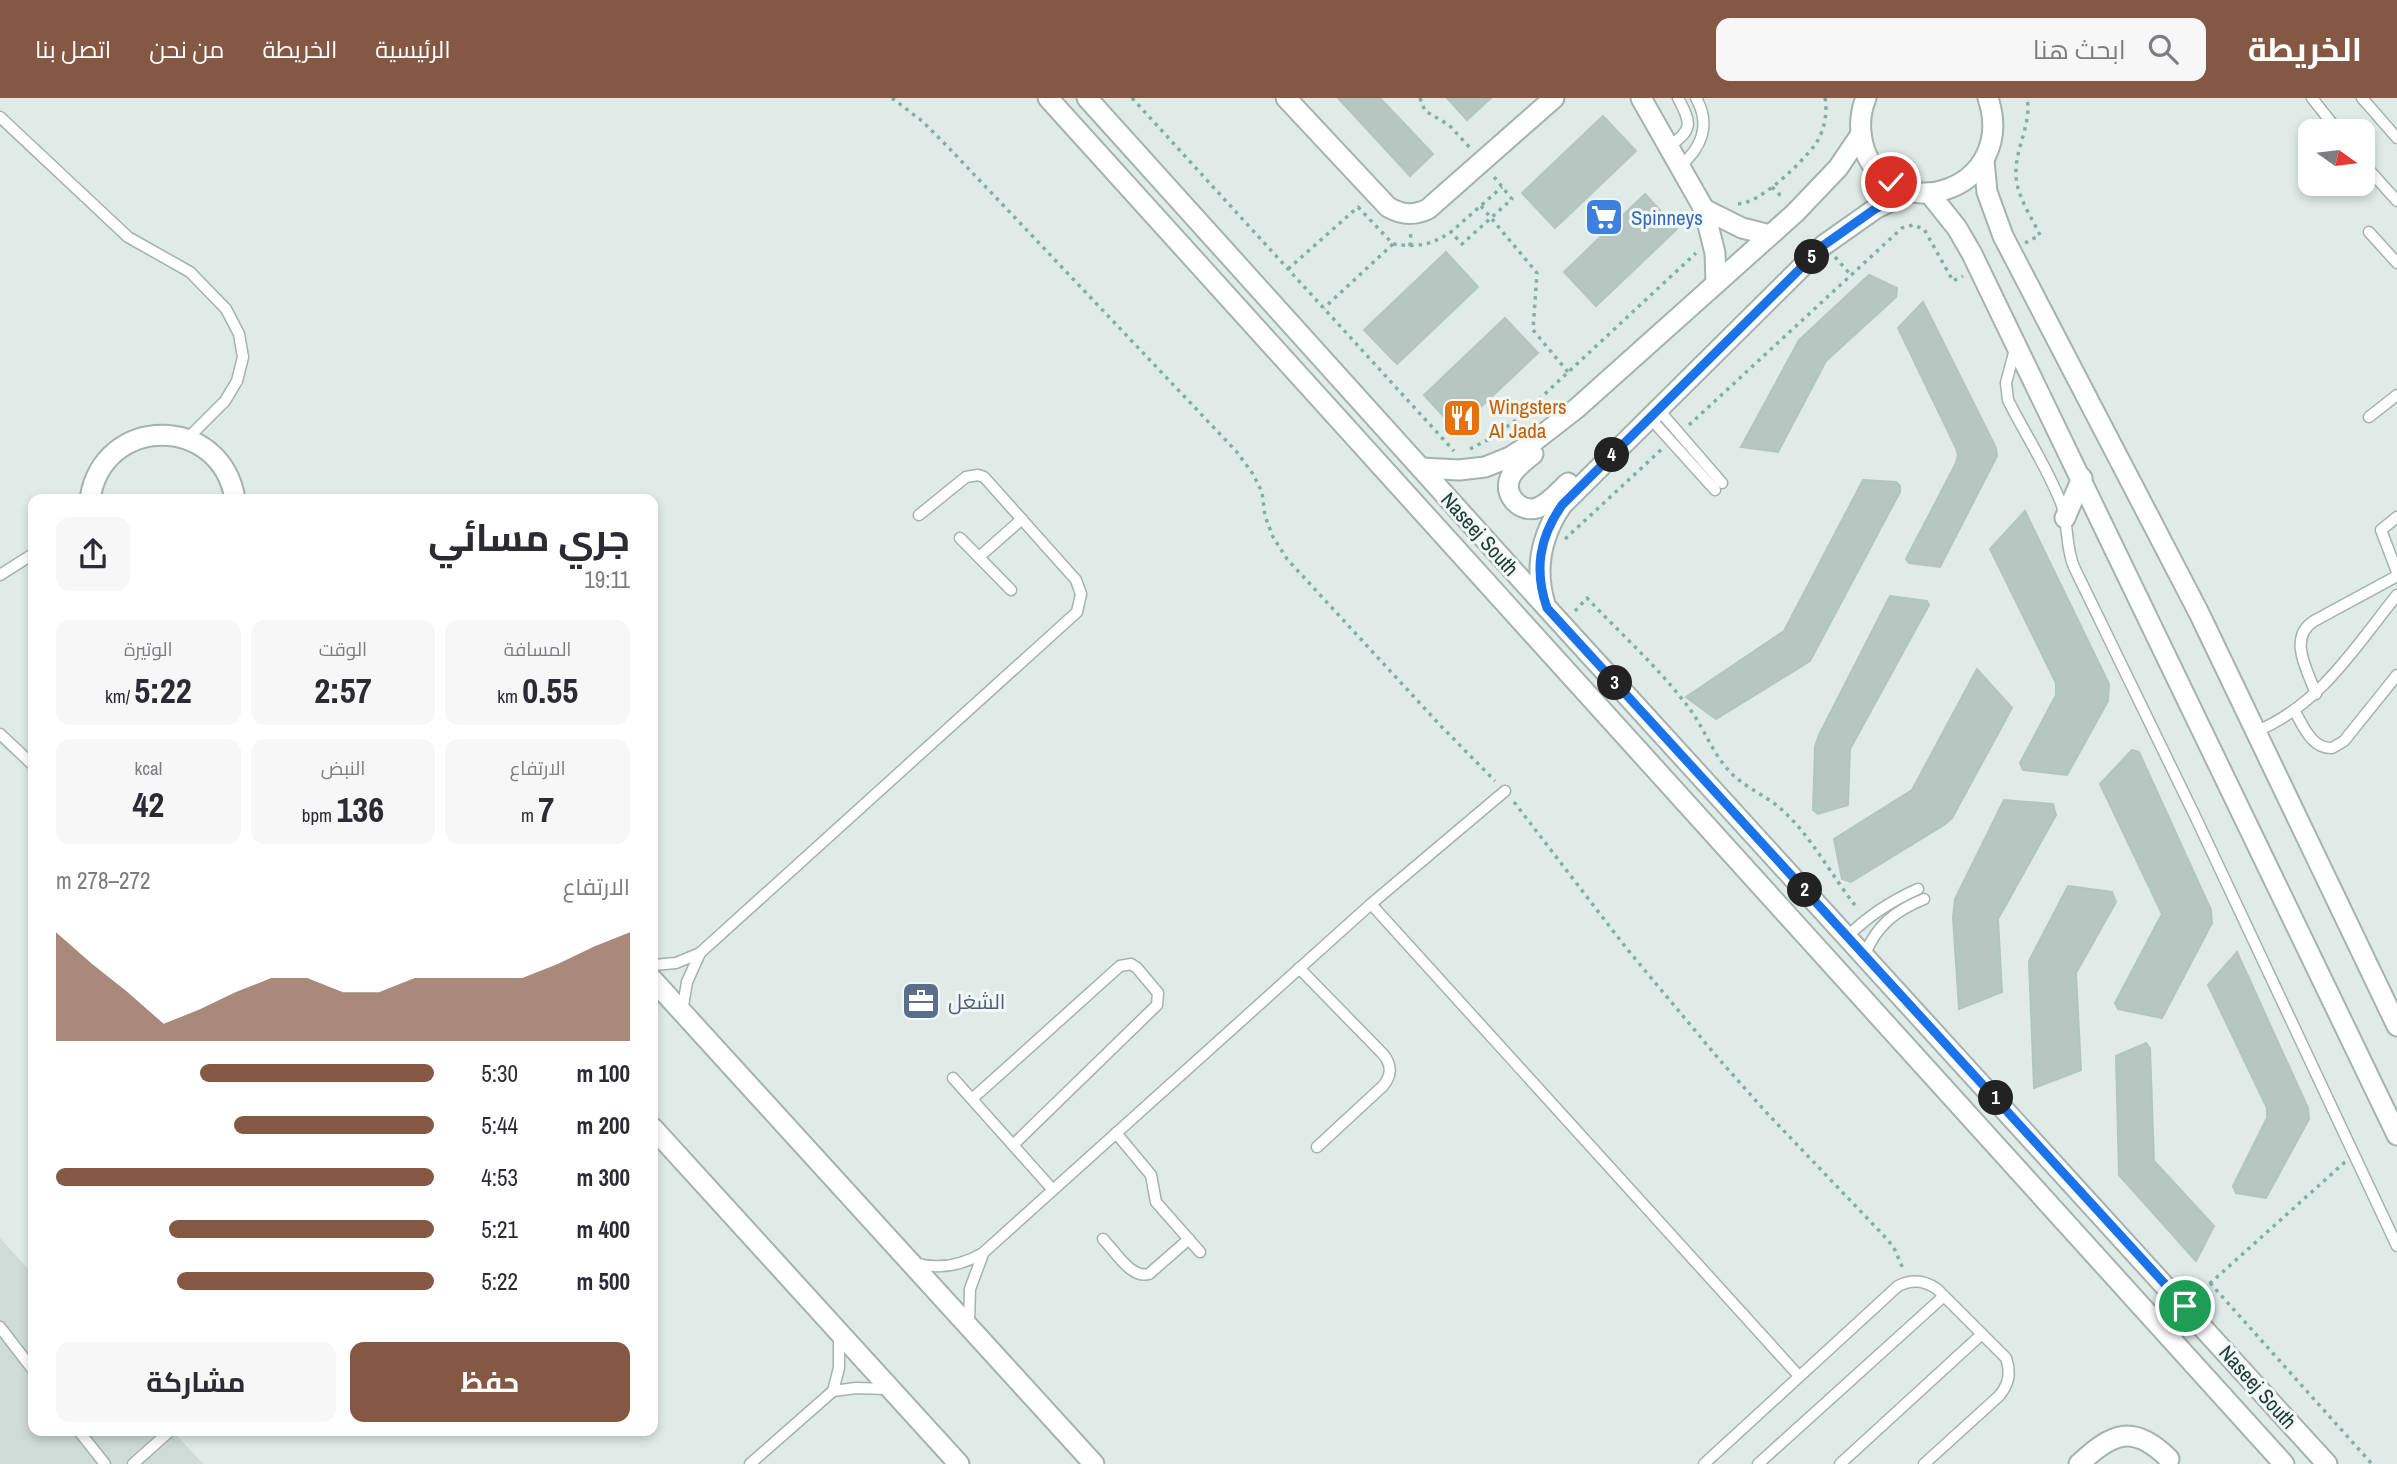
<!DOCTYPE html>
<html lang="ar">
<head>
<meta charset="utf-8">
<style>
	:root { --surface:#fff; --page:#f7f7f7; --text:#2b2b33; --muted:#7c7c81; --accent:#855843 }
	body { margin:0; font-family:"Archivo Narrow",Cairo,sans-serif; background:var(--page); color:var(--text); direction:rtl; height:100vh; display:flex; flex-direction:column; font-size:26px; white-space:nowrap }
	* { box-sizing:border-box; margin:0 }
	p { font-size:23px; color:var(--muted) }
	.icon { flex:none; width:38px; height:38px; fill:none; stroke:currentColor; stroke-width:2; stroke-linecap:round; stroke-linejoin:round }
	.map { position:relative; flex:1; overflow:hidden; direction:ltr }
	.panel { position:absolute; left:28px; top:396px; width:630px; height:942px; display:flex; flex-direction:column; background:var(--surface); border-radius:14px; box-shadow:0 4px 10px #0003; direction:rtl }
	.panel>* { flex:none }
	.needle { width:46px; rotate:104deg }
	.controls { position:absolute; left:2298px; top:21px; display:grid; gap:14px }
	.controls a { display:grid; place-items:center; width:77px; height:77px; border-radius:14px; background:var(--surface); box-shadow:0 4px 10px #0003; font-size:35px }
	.pin { position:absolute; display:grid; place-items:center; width:60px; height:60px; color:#fff; margin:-30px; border:4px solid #fff; border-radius:50%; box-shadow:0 2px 7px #0007 }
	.km { position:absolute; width:35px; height:35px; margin:-18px; border-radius:50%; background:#222; color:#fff; font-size:19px; line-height:35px; text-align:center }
	.round { display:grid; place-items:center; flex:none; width:74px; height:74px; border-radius:14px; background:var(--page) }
	.summary { display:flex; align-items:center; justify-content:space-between; height:119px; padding:0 28px }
	h1 { font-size:38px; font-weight:700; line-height:52px }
	.stats { display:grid; grid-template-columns:repeat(3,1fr); gap:10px; height:119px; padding:7px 28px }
	.stats div { display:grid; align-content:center; border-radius:14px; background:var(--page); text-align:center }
	.stats b { font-size:35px; font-weight:700 }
	.stats small { font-size:19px; font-weight:400 }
	.stats p { font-size:19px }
	.chart { height:196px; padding:14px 28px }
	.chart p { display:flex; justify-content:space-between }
	.chart svg { width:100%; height:126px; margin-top:7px; fill:var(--accent); opacity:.7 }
	.action { display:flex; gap:14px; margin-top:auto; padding:14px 28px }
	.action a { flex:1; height:80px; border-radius:14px; background:var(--accent); color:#fff; font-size:28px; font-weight:700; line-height:80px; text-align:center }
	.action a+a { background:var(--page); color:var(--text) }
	ul { padding:0 28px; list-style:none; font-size:23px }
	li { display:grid; grid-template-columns:112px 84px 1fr; align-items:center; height:52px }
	li i { height:18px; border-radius:9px; background:var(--accent) }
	header { display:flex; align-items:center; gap:42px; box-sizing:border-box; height:98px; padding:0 35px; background:var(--accent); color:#fff }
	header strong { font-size:33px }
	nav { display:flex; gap:38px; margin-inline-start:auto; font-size:24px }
	.search { width:490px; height:63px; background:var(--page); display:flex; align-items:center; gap:18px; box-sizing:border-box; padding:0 24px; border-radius:14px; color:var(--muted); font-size:26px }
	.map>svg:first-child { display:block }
	.built { fill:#cedbd7 }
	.building { fill:#b6c6c1; stroke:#b3c5bf; stroke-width:2 }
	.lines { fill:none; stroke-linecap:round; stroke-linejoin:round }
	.service-casing { stroke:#a3b3af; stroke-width:13 }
	.minor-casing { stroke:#a3b3af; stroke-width:23 }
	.path { stroke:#80afa6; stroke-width:3.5; stroke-dasharray:3.5 5; stroke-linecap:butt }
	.service { stroke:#fff; stroke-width:10 }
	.minor { stroke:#fff; stroke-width:19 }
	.route-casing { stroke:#fff; stroke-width:14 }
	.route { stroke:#1a73e8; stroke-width:9 }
	.labels { text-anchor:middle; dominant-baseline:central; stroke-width:6; stroke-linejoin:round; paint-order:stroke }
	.shop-label { font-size:21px; fill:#366cbe; stroke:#f1f8f5; text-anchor:start }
	.food-label { font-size:21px; fill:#c56008; stroke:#f1f8f5; text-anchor:start }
	.street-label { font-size:21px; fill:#213c37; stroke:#f1f8f5 }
	.service-label { font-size:21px; fill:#4e5e75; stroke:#f1f8f5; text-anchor:start }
</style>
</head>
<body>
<header>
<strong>الخريطة</strong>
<div class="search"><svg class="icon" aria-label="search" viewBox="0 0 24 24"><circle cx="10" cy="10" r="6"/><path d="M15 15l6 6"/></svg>ابحث هنا</div>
<nav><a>الرئيسية</a><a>الخريطة</a><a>من نحن</a><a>اتصل بنا</a></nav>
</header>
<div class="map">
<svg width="2397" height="1366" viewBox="0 0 2397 1366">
	<rect width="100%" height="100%" fill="#e0ebe8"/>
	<path class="built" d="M0 1140 33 1177V1332H172L203 1366H0Z"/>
	<g class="building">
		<path d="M1338 0H1380L1433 56 1410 78Z"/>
		<path d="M1447 0H1491L1467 22Z"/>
		<path d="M1603 18 1636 53 1555 130 1522 95Z"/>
		<path d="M1645 96 1677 131 1596 208 1564 174Z"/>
		<path d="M1446 154 1478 189 1397 266 1364 232Z"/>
		<path d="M1869 177 1897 190 1896 199 1826 263 1778 354 1741 349 1799 242Z"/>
		<path d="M1923 204 1996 350 1997 358 1940 469 1909 465 1906 461 1956 365 1958 357 1956 350 1898 230Z"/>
		<path d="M1505 220 1538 255 1456 332 1424 297Z"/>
		<path d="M1863 382 1896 384 1900 388V394L1810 563 1716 621 1686 599 1784 533Z"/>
		<path d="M2025 413 2109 586 2108 603 2067 677 2023 672 2020 665 2056 597V585L1990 451Z"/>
		<path d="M1890 498 1927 503 1929 507 1850 651 1848 707 1818 716 1813 712 1815 649 1819 637Z"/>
		<path d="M1977 571 2012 610 1952 720 1944 727 1851 784 1842 781 1834 741 1912 692Z"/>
		<path d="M2132 652 2139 654 2211 812 2212 825 2162 920 2118 911 2115 905 2162 816 2100 686Z"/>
		<path d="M2004 702 2053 706 2056 717 1998 821 2002 894 1959 911 1953 819 1955 801Z"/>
		<path d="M2068 788 2112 794 2116 804 2076 875 2081 972 2034 990 2029 863Z"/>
		<path d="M2237 854 2308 1010 2309 1021 2266 1100 2236 1095 2233 1088 2267 1020V1010L2208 887Z"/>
		<path d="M2146 945 2150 950 2154 1063 2214 1128 2196 1163 2119 1077 2116 958Z"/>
	</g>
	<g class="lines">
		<defs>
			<g id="service">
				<path d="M2312 0 2338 33"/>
				<path d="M2362 0 2397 40"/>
				<path d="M0 19 128 139 190 174 226 211 239 236 243 259 237 283 225 303 187 341"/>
				<path d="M1668 49C1693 32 1692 26 1678 0"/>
				<path d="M2362 64 2397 103"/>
				<path d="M1679 69C1702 50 1711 26 1696 0"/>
				<path d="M2369 134 2397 165"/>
				<path d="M2015 251 2006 285 2008 302C2025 336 2047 369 2061 405 2069 426 2065 448 2074 469L2195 718 2397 1148"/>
				<path d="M1658 311 1722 385"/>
				<path d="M2369 319 2397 297"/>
				<path d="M1650 320 1715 392"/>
				<path d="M2397 419 2381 432 2397 474"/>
				<path d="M960 440 1011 492"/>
				<path d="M979 459 1022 421"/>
				<path d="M0 477 33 456"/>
				<path d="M2316 596C2308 573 2287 540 2314 523L2397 478"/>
				<path d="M2295 614C2304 629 2312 651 2332 650L2344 643 2397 577"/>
				<path d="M2257 633C2321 606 2355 549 2397 497"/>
				<path d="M0 636 33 667"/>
				<path d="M1371 806 1799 1278"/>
				<path d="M1848 838C1869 817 1891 803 1918 791"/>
				<path d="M1865 856C1877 827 1895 813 1924 801"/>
				<path d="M653 867 676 865 700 855 1077 514 1081 496 1076 482 984 379 978 377 966 379 919 417"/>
				<path d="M1299 870 1383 956C1392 967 1392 977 1383 988L1317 1049"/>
				<path d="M682 914 687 884 700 855"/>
				<path d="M953 980 1053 1092"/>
				<path d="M972 1001 1120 868 1131 866 1137 870 1158 895 1157 907 1013 1047"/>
				<path d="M1116 1035 1151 1077 1156 1104 1200 1154"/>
				<path d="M1103 1141C1115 1153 1131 1181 1149 1176L1189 1141"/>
				<path d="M914 1165C939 1172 961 1168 983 1155L1371 806 1505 693"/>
				<path d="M969 1226 970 1191 983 1156"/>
				<path d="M0 1229 33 1272"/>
				<path d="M833 1293 856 1290 888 1291"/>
				<path d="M78 1332 105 1366"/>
				<path d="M133 1366 171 1332"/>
				<path d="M750 1366 833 1293 839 1270V1238"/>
				<path d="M1704 1366 1898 1188C1912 1181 1924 1182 1937 1191L2006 1260C2011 1275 2009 1286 1999 1298L1924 1366"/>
				<path d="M1758 1366 1944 1198"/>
				<path d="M1840 1366 1982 1236"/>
			</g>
			<g id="minor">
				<path d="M1048 0 2284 1366"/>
				<path d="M1087 0 1547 510 2327 1366"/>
				<path d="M1286 0 1388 109C1402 117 1414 118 1428 111L1554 0"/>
				<path d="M1641 0 1704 111 1715 155 1716 185"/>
				<path d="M1866 0C1859 17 1859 35 1865 53 1896 132 2018 91 1988 0"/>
				<path d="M1984 63 1987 94 2003 138 2199 515 2397 928"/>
				<path d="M1929 95 1957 130 1972 156 2397 1037"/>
				<path d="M1704 111 1742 130 1770 137"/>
				<path d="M1533 356C1525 363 1514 370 1510 380 1503 397 1520 415 1537 410 1549 406 1559 393 1568 385"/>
				<path d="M1421 370 1459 372 1485 369 1510 359 1532 345 1577 310 1795 115 1838 70 1861 36"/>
				<path d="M90 401C103 316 221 316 235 401"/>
				<path d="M2065 420 2082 380"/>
				<path d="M1545 506C1534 470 1541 438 1562 407L1824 147 1875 111 1912 93"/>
				<path d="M653 882 1094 1366"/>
				<path d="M653 1030 959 1366"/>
				<path d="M2079 1366C2112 1335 2133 1325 2169 1361"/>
			</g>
		</defs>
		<use href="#service" class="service-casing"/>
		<use href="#minor" class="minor-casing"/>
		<g class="path">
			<path d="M892 0 922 23 948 49 1236 353 1253 376 1262 394 1265 418 1273 439 1287 461 1439 626 1495 683"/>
			<path d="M1132 0 1454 353"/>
			<path d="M1420 0 1425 13 1449 27 1471 51"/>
			<path d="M1494 79 1512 101 1462 146 1451 134 1502 89"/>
			<path d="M1772 89 1783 100"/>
			<path d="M1738 106C1761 105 1801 65 1815 47 1824 34 1828 15 1825 0"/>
			<path d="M1481 108 1537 175 1533 232 1568 274"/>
			<path d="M2025 145 2040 137C2031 118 2016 97 2016 76 2015 50 2032 26 2027 0"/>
			<path d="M1393 146C1419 149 1429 148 1451 134"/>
			<path d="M1410 148 1411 132"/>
			<path d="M1835 159 1851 177"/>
			<path d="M1288 171 1358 109 1393 146 1324 210"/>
			<path d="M1689 327 1902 130 1913 127 1924 131 1953 183 1963 178"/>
			<path d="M1470 351 1491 340 1519 320 1696 155"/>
			<path d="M1565 441 1662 351"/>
			<path d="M1575 513 1587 500C1621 536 1659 570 1689 610 1703 628 1710 650 1725 668 1739 687 1762 695 1780 710 1811 737 1832 779 1858 811"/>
			<path d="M1514 704 1627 851 1718 960 1765 1013 1887 1141 1894 1150 1904 1173"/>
			<path d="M2210 1185 2372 1366"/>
			<path d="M2197 1197 2345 1064"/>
		</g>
		<use href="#service" class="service"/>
		<use href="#minor" class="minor"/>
	</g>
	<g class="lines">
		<defs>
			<path id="route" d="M1891 84 1912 93 1875 111 1824 147 1562 407C1539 440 1534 472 1547 510L2185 1208"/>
		</defs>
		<use href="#route" class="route-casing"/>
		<use href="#route" class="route"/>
	</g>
	<defs>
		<symbol id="supermarket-square" viewBox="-11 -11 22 22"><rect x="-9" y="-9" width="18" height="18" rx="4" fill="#3f7fe0" stroke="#f1f8f5"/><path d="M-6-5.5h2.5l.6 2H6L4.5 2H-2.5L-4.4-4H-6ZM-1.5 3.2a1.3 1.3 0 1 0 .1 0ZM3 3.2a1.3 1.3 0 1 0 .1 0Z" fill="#fff"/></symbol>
		<symbol id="restaurant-square" viewBox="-11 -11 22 22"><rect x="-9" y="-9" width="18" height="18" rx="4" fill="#e8710a" stroke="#f1f8f5"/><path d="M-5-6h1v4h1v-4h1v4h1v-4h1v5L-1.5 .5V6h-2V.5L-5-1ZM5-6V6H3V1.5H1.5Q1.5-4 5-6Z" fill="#fff"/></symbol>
		<symbol id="office-square" viewBox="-11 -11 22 22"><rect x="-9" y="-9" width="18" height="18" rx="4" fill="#5c6f8a" stroke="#f1f8f5"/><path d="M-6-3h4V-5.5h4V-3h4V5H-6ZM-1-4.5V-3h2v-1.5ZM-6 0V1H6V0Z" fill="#fff"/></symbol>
	</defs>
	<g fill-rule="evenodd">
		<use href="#supermarket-square" x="1582" y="97" width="44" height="44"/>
		<use href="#restaurant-square" x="1440" y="298" width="44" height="44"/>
		<use href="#office-square" x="899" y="881" width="44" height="44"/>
	</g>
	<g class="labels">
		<g class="shop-label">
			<text x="1631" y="119">Spinneys</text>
		</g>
		<g class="food-label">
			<text x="1489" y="308">Wingsters<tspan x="1489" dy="24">Al Jada</tspan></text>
		</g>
		<g class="street-label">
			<text transform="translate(1480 436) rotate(48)">Naseej South</text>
			<text transform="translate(2258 1289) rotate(48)">Naseej South</text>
		</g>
		<g class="service-label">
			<text x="948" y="903">الشغل</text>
		</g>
	</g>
</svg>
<div class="controls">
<a><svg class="needle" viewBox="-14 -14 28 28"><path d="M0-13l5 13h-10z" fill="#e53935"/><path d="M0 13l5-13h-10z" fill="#7c7c81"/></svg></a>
</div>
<div class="pin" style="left:2185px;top:1208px;background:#1e9e55"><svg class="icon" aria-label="arrive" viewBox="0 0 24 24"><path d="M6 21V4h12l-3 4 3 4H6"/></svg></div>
<div class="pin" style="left:1891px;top:84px;background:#d93025"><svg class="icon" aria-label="check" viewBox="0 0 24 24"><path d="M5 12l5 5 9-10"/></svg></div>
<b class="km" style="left:1996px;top:1000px">1</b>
<b class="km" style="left:1805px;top:792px">2</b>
<b class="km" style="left:1615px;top:585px">3</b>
<b class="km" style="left:1612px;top:357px">4</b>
<b class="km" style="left:1812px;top:159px">5</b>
<section class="panel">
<div class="summary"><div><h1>جري مسائي</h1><p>19:11</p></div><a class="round"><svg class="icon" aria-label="share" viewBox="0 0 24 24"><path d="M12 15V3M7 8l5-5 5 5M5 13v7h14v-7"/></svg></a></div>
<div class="stats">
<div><p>المسافة</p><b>0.55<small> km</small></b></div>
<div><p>الوقت</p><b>2:57</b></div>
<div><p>الوتيرة</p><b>5:22<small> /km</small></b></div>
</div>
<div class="stats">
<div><p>الارتفاع</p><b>7<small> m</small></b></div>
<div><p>النبض</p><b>136<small> bpm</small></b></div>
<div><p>kcal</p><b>42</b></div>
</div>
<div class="chart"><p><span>الارتفاع</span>272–278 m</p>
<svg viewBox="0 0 160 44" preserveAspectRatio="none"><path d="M0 44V6L10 17L20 27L30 38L40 33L50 27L60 22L70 22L80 27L90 27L100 22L110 22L120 22L130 22L140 17L150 11L160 6V44z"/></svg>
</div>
<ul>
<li><b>100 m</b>5:30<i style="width:62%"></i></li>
<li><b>200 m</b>5:44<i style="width:53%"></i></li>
<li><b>300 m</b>4:53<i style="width:100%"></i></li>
<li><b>400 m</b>5:21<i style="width:70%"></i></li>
<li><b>500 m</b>5:22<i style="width:68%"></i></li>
</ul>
<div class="action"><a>حفظ</a><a>مشاركة</a></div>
</section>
</div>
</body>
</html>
